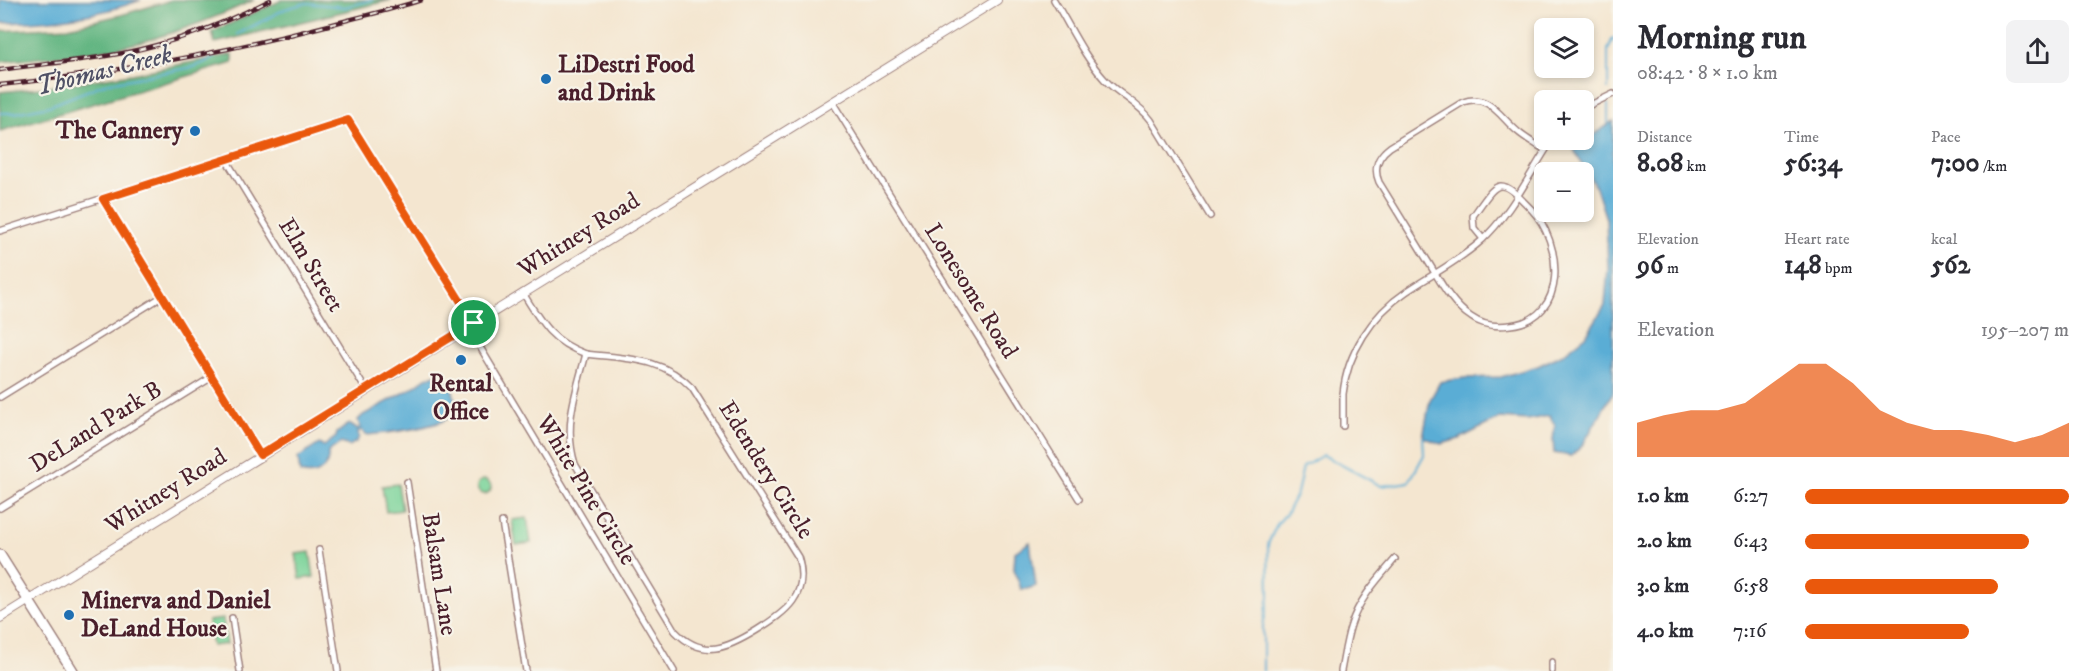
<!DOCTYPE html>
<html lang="en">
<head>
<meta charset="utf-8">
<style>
	:root { --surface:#fff; --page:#f2f2f3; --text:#2b2b33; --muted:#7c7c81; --accent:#ea580c }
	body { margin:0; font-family:"IM FELL DW Pica",serif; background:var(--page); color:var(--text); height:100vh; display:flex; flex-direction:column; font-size:22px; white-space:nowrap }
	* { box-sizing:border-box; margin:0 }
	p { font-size:20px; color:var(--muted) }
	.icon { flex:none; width:33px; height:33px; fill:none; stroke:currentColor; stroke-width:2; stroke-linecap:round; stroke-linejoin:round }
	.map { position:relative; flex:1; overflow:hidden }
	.details { display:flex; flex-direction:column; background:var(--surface); width:480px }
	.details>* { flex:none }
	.controls { position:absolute; left:1534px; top:18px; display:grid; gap:12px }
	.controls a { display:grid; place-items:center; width:60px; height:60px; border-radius:9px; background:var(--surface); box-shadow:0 3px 9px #0003; font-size:30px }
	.pin { position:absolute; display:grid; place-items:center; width:51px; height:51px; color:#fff; margin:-26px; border:3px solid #fff; border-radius:50%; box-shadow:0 2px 6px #0007 }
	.round { display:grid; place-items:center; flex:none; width:63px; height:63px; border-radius:9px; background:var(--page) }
	.overview { display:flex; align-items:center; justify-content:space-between; height:102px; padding:0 24px }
	h1 { font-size:33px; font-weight:700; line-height:45px }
	.stats { display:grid; grid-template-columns:repeat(3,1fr); gap:9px; height:102px; padding:6px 24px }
	.stats div { display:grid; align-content:center }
	.stats b { font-size:26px; font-weight:700 }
	.stats small { font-size:16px; font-weight:400 }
	.stats p { font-size:16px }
	.chart { height:168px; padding:12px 24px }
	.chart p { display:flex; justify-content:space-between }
	.chart svg { width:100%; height:108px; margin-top:6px; fill:var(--accent); opacity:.7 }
	ul { padding:0 24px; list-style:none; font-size:20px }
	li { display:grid; grid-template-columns:96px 72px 1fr; align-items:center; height:45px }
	li i { height:15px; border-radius:8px; background:var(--accent) }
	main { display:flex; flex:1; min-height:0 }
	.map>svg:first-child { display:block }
	.green { fill:#79d399; stroke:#627962; stroke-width:1.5 }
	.forest { fill:#62b581; stroke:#566a56; stroke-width:1.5 }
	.water { fill:#5aadd5; stroke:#526680; stroke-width:1.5 }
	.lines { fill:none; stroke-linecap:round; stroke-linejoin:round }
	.stream { stroke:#5aadd5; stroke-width:2 }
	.street-casing { stroke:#9f827e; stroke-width:8 }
	.secondary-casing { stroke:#9f827e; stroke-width:10 }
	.primary-casing { stroke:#9f827e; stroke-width:12 }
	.street { stroke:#fff; stroke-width:5 }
	.secondary { stroke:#fff; stroke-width:8 }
	.primary { stroke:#fff; stroke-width:9 }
	.rail-casing { stroke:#4a1f2b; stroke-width:4.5 }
	.rail { stroke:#f7f3e8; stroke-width:2; stroke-dasharray:7; stroke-linecap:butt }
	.route-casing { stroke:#fff; stroke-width:12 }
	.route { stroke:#ea580c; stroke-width:8 }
	.poi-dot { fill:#1f6fb2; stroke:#f7f3e8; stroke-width:2 }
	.labels { text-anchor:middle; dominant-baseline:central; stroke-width:4.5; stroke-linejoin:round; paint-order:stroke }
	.poi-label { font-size:24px; font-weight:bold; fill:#4a1f2b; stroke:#f7f3e8; text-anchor:start }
	.street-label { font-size:24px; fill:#4a1f2b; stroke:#f7f3e8 }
	.water-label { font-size:26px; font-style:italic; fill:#505166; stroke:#f7f3e8 }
</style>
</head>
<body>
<main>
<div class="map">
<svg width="1613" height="671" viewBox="0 0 1613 671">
	<rect width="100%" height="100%" fill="#f7f3e8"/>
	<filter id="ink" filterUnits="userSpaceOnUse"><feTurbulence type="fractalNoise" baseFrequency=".0167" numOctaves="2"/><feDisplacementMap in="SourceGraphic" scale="12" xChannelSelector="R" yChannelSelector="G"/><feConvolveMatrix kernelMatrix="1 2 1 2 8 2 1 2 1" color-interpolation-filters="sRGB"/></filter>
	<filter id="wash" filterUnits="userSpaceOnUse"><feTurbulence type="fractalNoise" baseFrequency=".008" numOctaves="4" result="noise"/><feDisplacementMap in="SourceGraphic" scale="24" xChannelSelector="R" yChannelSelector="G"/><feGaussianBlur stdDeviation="1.35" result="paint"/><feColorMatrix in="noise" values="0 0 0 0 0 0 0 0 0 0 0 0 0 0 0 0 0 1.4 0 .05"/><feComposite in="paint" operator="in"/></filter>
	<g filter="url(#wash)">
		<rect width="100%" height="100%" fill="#f4e6d0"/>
		<g class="green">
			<circle cx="484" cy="487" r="7"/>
			<path d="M398 484 402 510 386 512 382 486Z"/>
			<path d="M527 518 531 543 516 545 512 520Z"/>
			<path d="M310 552 314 577 300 579 296 554Z"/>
			<path d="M223 619 227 644 212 646 208 621Z"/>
		</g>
		<g class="forest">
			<path d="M172 0H254C218 17 180 31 142 42 96 54 47 57 0 62V31L68 27 121 15Z"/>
			<path d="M282 0H391L215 43 212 32Z"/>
			<path d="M233 54V63L0 131V92L40 88 132 74Z"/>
		</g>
		<g class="water">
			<path d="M0 0H141C95 17 49 22 0 23Z"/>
			<path d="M1613 121V392L1582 446 1571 456 1554 453 1553 440 1555 425 1549 416 1527 420 1500 418 1459 439 1441 444 1423 437 1430 400 1440 382 1464 378 1501 377 1538 366 1563 354 1586 336 1605 305 1608 268 1606 219 1596 188 1574 150Z"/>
			<path d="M438 374C447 378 452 385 454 395 456 402 457 408 453 414 443 428 384 433 366 435L361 430 358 432 359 437 356 442 349 446 341 443 328 452C330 469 316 478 300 473L298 458 319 444 324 446 336 437 337 433 349 424 357 429 360 427 358 420 363 415 409 390 426 378Z"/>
			<path d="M1030 542 1036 586 1027 589H1021L1014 569 1015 552Z"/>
		</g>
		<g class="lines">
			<g class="stream">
				<path d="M238 34 285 9 306 3 345 7 372 0"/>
				<path d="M1608 89V50L1613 38"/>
				<path d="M1608 104V123"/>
				<path d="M0 113H15L49 106 104 84 194 67 214 58"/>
				<path d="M1263 671V625L1269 597 1268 544 1277 524 1286 514 1297 493 1303 467 1323 455 1381 486 1409 482 1424 455 1423 437"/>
			</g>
		</g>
	</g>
	<g filter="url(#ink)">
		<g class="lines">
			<defs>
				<g id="street">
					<path d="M1054 0C1070 26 1084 57 1105 80 1119 95 1139 103 1151 120L1210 216"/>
					<path d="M833 103 1079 499"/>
					<path d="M1584 108 1613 94"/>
					<path d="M225 158 366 390"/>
					<path d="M103 199 260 455"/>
					<path d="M0 231 348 120 474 323"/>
					<path d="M1483 239 1474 228 1473 216C1498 181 1498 174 1531 209 1563 242 1569 319 1510 325 1497 327 1482 325 1471 317 1451 304 1439 279 1427 260 1411 234 1395 208 1379 182 1373 168 1378 156 1390 147L1463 102C1489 93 1500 117 1517 131 1526 139 1536 144 1545 150"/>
					<path d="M523 293C541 323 552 342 586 354"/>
					<path d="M468 327 674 671"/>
					<path d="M586 354C626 359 663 357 692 388L798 557C810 595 786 612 757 630 728 648 703 660 675 631L575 464C563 425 576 392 586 354Z"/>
					<path d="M0 397 163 296"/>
					<path d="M1343 426C1343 416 1343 405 1343 394 1347 353 1372 315 1406 292 1431 275 1459 261 1481 241 1511 214 1530 173 1552 140"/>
					<path d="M407 482 436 671"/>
					<path d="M0 508 212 377"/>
					<path d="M502 522 526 671"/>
					<path d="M319 550 338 671"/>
					<path d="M232 618 240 671"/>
					<path d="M1341 671C1344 656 1346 640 1351 625 1359 599 1378 579 1395 559"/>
					<path d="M1552 671V662"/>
				</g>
				<path id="secondary" d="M0 618 997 0"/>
				<path id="primary" d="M0 555 73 671"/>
			</defs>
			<use href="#street" class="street-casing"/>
			<use href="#secondary" class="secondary-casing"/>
			<use href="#primary" class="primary-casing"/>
			<use href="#street" class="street"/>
			<use href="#secondary" class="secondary"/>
			<use href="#primary" class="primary"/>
			<defs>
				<g id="rail">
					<path d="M0 70C41 64 83 61 123 53 174 43 224 24 270 0"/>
					<path d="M0 85C113 73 223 53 333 24 362 16 392 10 421 0"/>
				</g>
			</defs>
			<use href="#rail" class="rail-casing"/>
			<use href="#rail" class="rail"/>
		</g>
	</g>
	<g class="lines" filter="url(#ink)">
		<defs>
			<path id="route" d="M348 120 474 323 260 455 103 199Z"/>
		</defs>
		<use href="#route" class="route-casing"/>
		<use href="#route" class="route"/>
	</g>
	<g class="poi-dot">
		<circle cx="546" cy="79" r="6"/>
		<circle cx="195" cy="131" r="6"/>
		<circle cx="461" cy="360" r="6"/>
		<circle cx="69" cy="615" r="6"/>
	</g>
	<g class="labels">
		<g class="poi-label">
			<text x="558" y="65">LiDestri Food<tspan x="558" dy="28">and Drink</tspan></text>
			<text x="183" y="131" text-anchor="end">The Cannery</text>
			<text x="461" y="384" text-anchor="middle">Rental<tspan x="461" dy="28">Office</tspan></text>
			<text x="81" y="601">Minerva and Daniel<tspan x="81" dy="28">DeLand House</tspan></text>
		</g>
		<g class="street-label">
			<text transform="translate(579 235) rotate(-32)">Whitney Road</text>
			<text transform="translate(311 265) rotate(59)">Elm Street</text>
			<text transform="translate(971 291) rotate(58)">Lonesome Road</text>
			<text transform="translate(96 427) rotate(-32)">DeLand Park B</text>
			<text transform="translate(766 470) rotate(58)">Edendery Circle</text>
			<text transform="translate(586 490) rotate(59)">White Pine Circle</text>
			<text transform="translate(166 491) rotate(-32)">Whitney Road</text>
			<text transform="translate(439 574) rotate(81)">Balsam Lane</text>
		</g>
		<g class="water-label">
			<text transform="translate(104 71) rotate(-14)">Thomas Creek</text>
		</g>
	</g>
</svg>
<div class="controls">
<a><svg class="icon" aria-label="layers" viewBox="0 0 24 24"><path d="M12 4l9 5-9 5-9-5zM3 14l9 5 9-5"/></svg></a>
<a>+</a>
<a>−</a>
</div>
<div class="pin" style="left:474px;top:323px;background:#1e9e55"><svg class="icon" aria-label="arrive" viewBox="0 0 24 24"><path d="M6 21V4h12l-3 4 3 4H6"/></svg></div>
</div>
<section class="details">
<div class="overview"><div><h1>Morning run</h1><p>08:42 · 8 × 1.0 km</p></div><a class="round"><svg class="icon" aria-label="share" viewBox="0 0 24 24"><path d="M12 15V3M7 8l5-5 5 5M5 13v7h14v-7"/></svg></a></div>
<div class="stats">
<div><p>Distance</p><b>8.08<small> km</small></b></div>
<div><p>Time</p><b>56:34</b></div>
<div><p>Pace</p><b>7:00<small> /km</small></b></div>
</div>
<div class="stats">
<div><p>Elevation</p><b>96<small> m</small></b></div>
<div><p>Heart rate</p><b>148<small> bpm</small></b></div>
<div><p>kcal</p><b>562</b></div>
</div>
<div class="chart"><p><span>Elevation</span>195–207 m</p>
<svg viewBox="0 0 160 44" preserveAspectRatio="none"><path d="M0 44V30L10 27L20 25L30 25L40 22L50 14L60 6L70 6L80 14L90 25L100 30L110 33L120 33L130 35L140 38L150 35L160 30V44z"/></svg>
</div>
<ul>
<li><b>1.0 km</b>6:27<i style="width:100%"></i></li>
<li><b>2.0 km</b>6:43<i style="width:85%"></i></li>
<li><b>3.0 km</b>6:58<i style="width:73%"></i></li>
<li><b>4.0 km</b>7:16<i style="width:62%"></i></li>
</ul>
</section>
</main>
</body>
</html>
